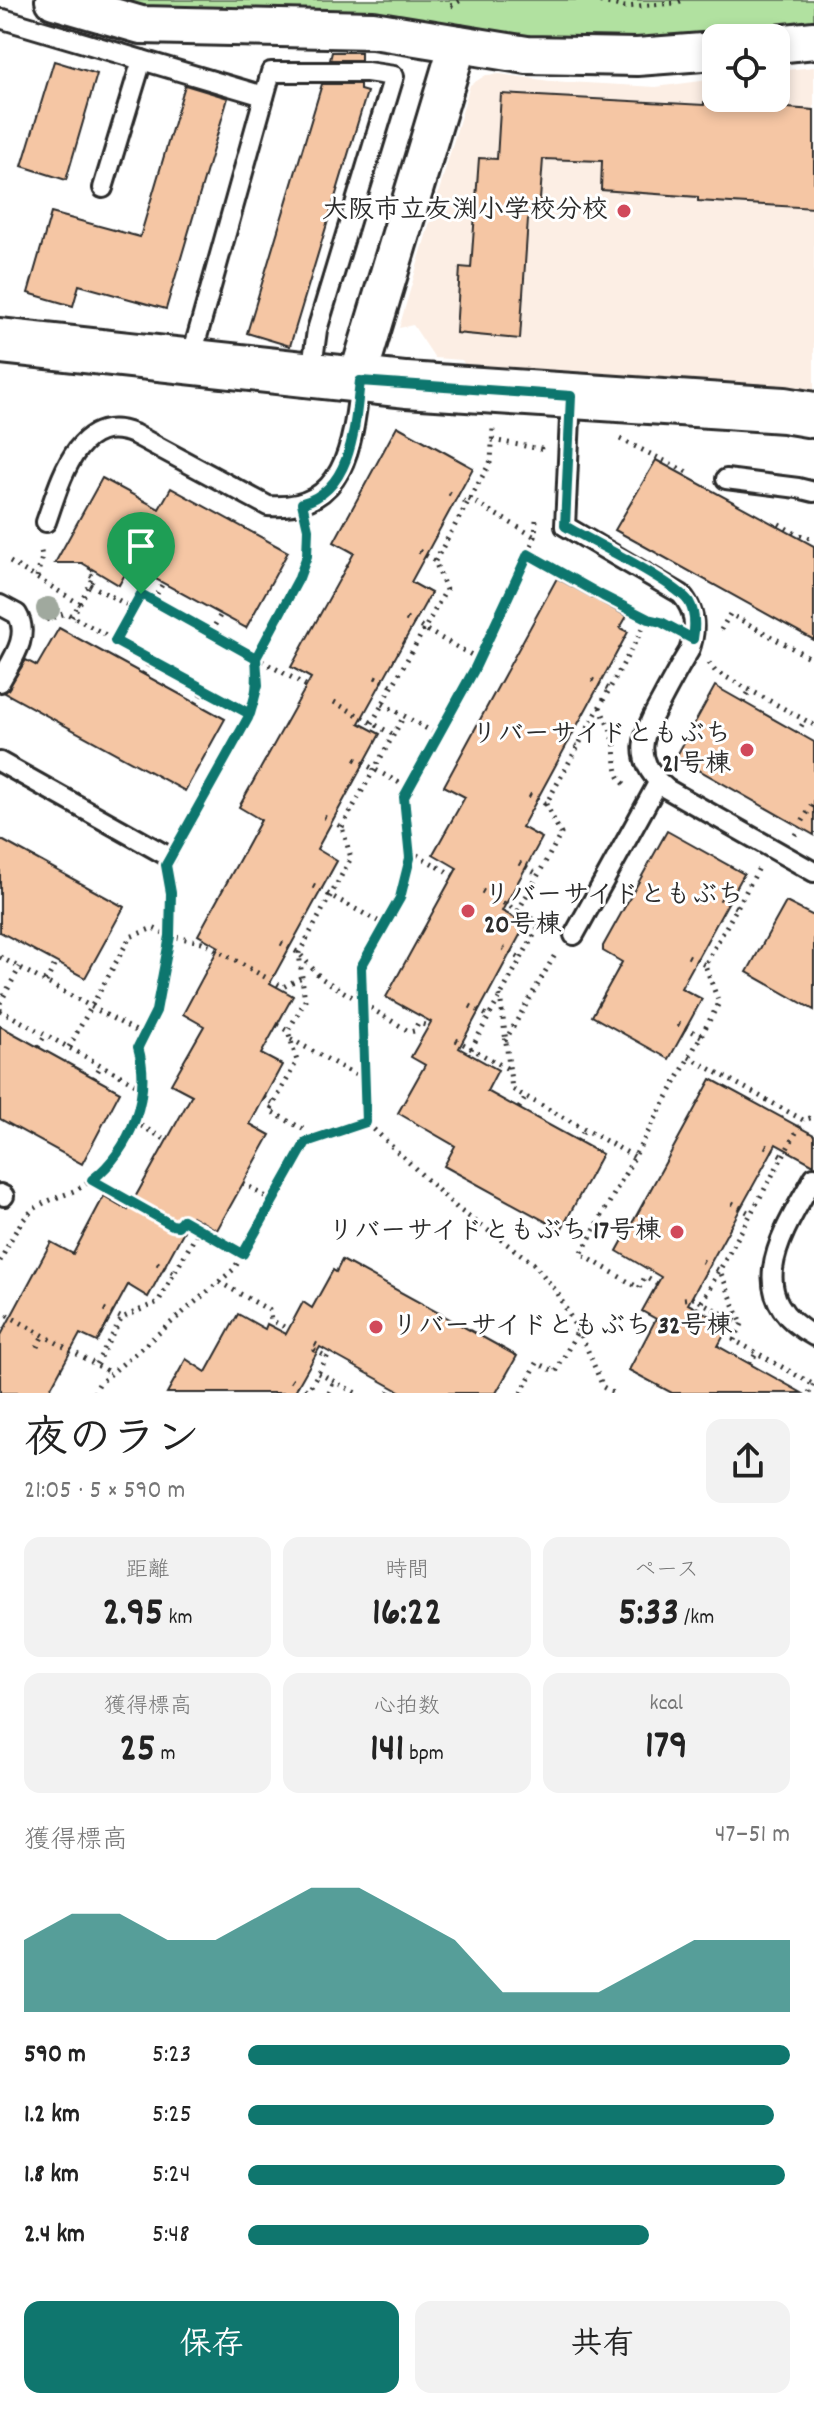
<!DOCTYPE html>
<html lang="ja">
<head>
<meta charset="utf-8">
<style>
	:root { --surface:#fff; --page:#f2f2f2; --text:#222; --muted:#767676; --accent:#0f766e }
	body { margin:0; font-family:Dekko,"Klee One",sans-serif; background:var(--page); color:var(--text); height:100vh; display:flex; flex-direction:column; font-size:30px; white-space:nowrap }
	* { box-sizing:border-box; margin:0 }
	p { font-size:26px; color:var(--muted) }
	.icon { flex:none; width:44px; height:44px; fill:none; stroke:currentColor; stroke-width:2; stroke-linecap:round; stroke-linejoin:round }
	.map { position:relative; height:1393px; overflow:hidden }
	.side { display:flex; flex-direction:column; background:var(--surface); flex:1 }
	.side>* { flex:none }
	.tools { position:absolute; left:702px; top:24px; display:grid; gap:16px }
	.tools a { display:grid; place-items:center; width:88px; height:88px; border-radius:16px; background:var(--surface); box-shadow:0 4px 12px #0003; font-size:40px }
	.pin { position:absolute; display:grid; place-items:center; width:68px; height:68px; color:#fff; margin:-82px -34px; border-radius:50% 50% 50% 0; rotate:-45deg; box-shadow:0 0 8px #0007 }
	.pin .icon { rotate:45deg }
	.round { display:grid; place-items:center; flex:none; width:84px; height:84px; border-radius:16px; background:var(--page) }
	.headline { display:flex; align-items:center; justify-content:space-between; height:136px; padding:0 24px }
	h1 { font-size:44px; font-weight:800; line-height:60px }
	.stats { display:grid; grid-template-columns:repeat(3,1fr); gap:12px; height:136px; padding:8px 24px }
	.stats div { display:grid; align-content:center; border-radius:16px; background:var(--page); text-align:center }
	.stats b { font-size:40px; font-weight:800 }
	.stats small { font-size:22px; font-weight:400 }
	.stats p { font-size:22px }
	.chart { height:224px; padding:16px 24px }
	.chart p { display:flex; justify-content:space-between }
	.chart svg { width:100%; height:144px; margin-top:8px; fill:var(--accent); opacity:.7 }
	.button { display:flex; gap:16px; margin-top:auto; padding:16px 24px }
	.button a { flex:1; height:92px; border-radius:16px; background:var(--accent); color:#fff; font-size:32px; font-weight:800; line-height:92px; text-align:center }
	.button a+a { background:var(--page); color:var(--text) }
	ul { padding:0 24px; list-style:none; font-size:26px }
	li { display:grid; grid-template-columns:128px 96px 1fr; align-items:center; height:60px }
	li i { height:20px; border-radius:10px; background:var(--accent) }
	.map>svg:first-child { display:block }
	.built { fill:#fceee4 }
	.green { fill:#b1e1a0; stroke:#6e8666; stroke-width:2 }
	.building { fill:#f5c6a4; stroke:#2b2b2b; stroke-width:2 }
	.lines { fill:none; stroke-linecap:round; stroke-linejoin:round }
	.lane-casing { stroke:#2b2b2b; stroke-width:24 }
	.street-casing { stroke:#2b2b2b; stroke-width:42 }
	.secondary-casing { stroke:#2b2b2b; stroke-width:50 }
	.path { stroke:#2b2b2b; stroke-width:5; stroke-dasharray:2 6; stroke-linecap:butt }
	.lane { stroke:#fff; stroke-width:18 }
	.street { stroke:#fff; stroke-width:36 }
	.secondary { stroke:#fff; stroke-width:44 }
	.tree { fill:#a0a99e }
	.route-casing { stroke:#fff; stroke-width:16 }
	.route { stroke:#0f766e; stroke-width:10 }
	.poi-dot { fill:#d1495b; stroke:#fff; stroke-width:3 }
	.labels { text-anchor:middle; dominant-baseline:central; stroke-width:6; stroke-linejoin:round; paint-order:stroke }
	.poi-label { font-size:26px; font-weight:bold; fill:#2b2b2b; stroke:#fff; text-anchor:end }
</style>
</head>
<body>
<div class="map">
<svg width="814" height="1393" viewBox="0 0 814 1393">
	<rect width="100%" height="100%" fill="#fff"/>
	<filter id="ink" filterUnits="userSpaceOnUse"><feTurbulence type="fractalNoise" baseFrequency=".0125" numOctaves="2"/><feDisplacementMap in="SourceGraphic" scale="16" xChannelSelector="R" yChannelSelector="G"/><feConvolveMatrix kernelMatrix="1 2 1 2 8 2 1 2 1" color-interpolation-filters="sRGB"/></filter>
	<g filter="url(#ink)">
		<path class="built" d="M814 67V396L468 370 462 360 435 358 413 325 399 328 470 85 486 75 500 74 550 81 656 87 716 79V98H776V71Z"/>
		<path class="green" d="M97 0H814V25L716 38 602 44 154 15Z"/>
		<g class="building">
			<path d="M332 52H361V60H330Z"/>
			<path d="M54 61 97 74 66 180 22 166Z"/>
			<path d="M322 84H360V90L367 92 290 346 247 333Z"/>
			<path d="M185 85 228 98 166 309 79 285 73 306 28 293 51 213 140 237Z"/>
			<path d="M501 94 704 105V102L814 110V208L698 201V197L601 190 602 161 543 159 539 213 528 219 520 339 456 333 460 267 471 268 479 158 497 159Z"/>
			<path d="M397 426 473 468 411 582 431 593 359 723 380 734 317 849 337 861 270 983 293 996 261 1054 282 1065 250 1124 270 1135 217 1230 192 1216 148 1297 128 1285 97 1342 80 1334 48 1393H0V1337L51 1242 73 1254 104 1196 128 1210 192 1095 171 1084 204 1026 183 1014 219 947 198 935 261 820 239 807 311 678 291 667 354 553 334 542Z"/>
			<path d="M656 460 814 546V640L615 530Z"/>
			<path d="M102 478 159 509 171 488 288 552 246 628 130 565 119 585 82 563H55Z"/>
			<path d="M557 578 627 616 620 628 628 632 522 827 542 838 502 911 526 924 459 1048 498 1070 487 1091 602 1154 561 1230 444 1166 455 1146 398 1113 425 1065 411 1057 431 1022 386 997 457 868 433 854 465 797 444 786Z"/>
			<path d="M59 628 225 719 185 791 5 693 26 660 37 666Z"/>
			<path d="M715 686 814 742V835L676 757Z"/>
			<path d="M667 831 744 874 681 988 702 999 669 1059 592 1016 622 962 603 951V946Z"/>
			<path d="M0 839 124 907 85 978 0 932Z"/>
			<path d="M786 902 814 916V1010L747 972Z"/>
			<path d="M0 1026 120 1092 82 1164 0 1119Z"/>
			<path d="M711 1079 814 1135V1165L776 1144 688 1304 729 1326 718 1346 802 1393H672L629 1370 656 1319 642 1311 661 1277 617 1251Z"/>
			<path d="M342 1260 517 1356 496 1393H403L320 1347 294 1393H167L186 1359 206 1372 238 1314 265 1329 267 1324 286 1334 303 1302 312 1308 333 1270 336 1272Z"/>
		</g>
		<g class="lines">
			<defs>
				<g id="lane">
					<path d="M3 19 264 96"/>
					<path d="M103 188 142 60"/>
					<path d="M190 362 271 72H367L394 76 317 330 311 375"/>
					<path d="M571 396 565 526 681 594C696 611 697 629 689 651 679 667 670 684 661 701 642 735 631 760 667 789L814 872"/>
					<path d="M726 479 798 488 814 492"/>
					<path d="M46 522C60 483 77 411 134 434L268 506C347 512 353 440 360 381"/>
					<path d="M0 605 17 614C31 637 11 661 0 682"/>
					<path d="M0 762 166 855"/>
					<path d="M574 935 658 783"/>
					<path d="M814 1177C784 1231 738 1295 814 1336"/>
					<path d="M0 1194 4 1196"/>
				</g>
				<g id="street">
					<path d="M54 0 141 25 373 30 527 55 637 57 716 51"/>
					<path d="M776 44 814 40"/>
					<path d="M357 380 458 44"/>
				</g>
				<path id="secondary" d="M0 341 406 385 784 410 814 415"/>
			</defs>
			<use href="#lane" class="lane-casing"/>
			<use href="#street" class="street-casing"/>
			<use href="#secondary" class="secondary-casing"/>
			<g class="path">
				<path d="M592 0 625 7 676 3 683 0"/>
				<path d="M451 6 461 0"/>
				<path d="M620 439 687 472"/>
				<path d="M492 440 541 449V455"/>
				<path d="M449 493 467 503"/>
				<path d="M469 499 535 537"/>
				<path d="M536 520 535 537 474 670 404 797 410 858 400 898 361 967 366 1122 457 1208 533 1263 557 1292 586 1346 603 1387 613 1393"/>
				<path d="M779 524 796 534 814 539"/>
				<path d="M528 554 648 619 667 625"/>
				<path d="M435 561 491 461 493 428"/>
				<path d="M10 562 80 604"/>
				<path d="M37 577 42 557 40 546"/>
				<path d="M90 585 133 608"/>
				<path d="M153 601 163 583"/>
				<path d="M72 617 94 577 88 573 91 568"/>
				<path d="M406 619 479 659"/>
				<path d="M46 620 66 613 250 714"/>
				<path d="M721 630 730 614 814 660"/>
				<path d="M211 632 221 614"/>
				<path d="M115 641 141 594 307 686"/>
				<path d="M709 663 715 671 814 725"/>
				<path d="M143 674 151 660"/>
				<path d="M375 677 393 686"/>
				<path d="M592 680 609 689"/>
				<path d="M334 702 394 735"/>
				<path d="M743 702 750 690"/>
				<path d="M196 703 204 689"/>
				<path d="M383 704 438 735"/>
				<path d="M600 707C604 718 610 727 613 738 619 756 610 773 627 786"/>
				<path d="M372 723 446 590 435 561 417 550"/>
				<path d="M797 733 805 720"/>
				<path d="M561 737 577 746"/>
				<path d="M355 759 409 788"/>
				<path d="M529 795 546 804"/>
				<path d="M342 827 404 716"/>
				<path d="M795 835 814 801"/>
				<path d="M182 837 255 701 258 685 256 658 299 578 307 556 308 527"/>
				<path d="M410 851 453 875"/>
				<path d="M519 863 539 875"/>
				<path d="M313 886 385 925"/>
				<path d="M482 891 550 929"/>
				<path d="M720 898 737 908"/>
				<path d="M518 911 561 834 546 804 648 619"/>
				<path d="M0 933V932"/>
				<path d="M281 943 299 953 321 978 410 1032 414 1031 418 1023 429 1026"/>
				<path d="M503 948 521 959"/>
				<path d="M688 956 705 965"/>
				<path d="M0 957 145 1036"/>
				<path d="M46 982 56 962"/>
				<path d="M500 995 512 1089 635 1157"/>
				<path d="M0 1003 20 967"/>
				<path d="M470 1006 489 1016"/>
				<path d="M0 1010 143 1088"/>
				<path d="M678 1024 701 1036"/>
				<path d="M277 1025 288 1031"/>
				<path d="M291 1039 363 1079"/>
				<path d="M456 1040 508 1069"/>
				<path d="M505 1041 556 953"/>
				<path d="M38 1047 45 1035"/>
				<path d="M69 1047 130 937 153 928 170 936 202 942 283 987 302 977"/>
				<path d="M471 1049 540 924"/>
				<path d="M689 1057 803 1120 814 1117"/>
				<path d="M94 1078 101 1065"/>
				<path d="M264 1098 273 1103"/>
				<path d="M519 1108 526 1097"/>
				<path d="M134 1122 168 1141"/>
				<path d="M303 1129 270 1111 297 1061 288 1031 305 1001 299 953 351 858 342 827 324 817"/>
				<path d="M578 1141 585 1129"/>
				<path d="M765 1146 783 1156"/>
				<path d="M92 1180 172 1225 178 1226 183 1220 243 1254"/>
				<path d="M243 1183 273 1201"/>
				<path d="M732 1203 751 1214"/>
				<path d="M0 1261C9 1244 18 1222 33 1210 48 1198 67 1196 83 1186 113 1167 140 1125 144 1090 146 1075 142 1061 138 1047 163 1003 178 929 169 879"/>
				<path d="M702 1261 720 1271 742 1324"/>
				<path d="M157 1263 175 1273"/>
				<path d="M219 1282 269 1310 271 1320 288 1329"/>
				<path d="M657 1284 645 1277 639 1288 581 1254 719 1003 705 965 759 868"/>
				<path d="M684 1299 694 1298 741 1324"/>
				<path d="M104 1309 122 1318"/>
				<path d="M698 1309 803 1120"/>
				<path d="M0 1311 111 1373"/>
				<path d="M742 1324 734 1340 814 1385"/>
				<path d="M315 1344 317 1345 314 1350 327 1357"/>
				<path d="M37 1347 43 1335"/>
				<path d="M96 1364 122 1318 158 1302 199 1230"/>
				<path d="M750 1364 756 1353"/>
				<path d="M318 1373 356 1393"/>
				<path d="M291 1380 308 1391"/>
				<path d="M94 1393 99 1384 234 1269 306 1142 366 1122"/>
				<path d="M307 1393 330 1352"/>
				<path d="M329 1393 334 1381"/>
				<path d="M389 1393 392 1387"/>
				<path d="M521 1393 537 1363 556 1372 577 1332"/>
				<path d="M809 1393 814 1385"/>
			</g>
			<use href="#lane" class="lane"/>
			<use href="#street" class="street"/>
			<use href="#secondary" class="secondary"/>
		</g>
		<circle class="tree" cx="48" cy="609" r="12"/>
	</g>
	<g class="lines" filter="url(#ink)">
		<defs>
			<path id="route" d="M141 594 256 658C258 681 257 697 248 718L166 865 171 893 170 936 156 1011 138 1047C152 1095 131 1149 92 1180L172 1225 178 1226 183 1220 243 1254 306 1142 366 1122 361 967 400 898 410 858 404 797 474 670 528 554 603 596 648 619 661 622 693 639C695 627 696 614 689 602 677 583 589 540 565 526L571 396 360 381C355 423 353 490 302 503L308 529 307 556 299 578 256 658 258 685 250 714 115 641 141 594"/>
		</defs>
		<use href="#route" class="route-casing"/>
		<use href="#route" class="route"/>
	</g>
	<g class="poi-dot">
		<circle cx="624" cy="211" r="8"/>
		<circle cx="747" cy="750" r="8"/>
		<circle cx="468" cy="911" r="8"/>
		<circle cx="677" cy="1232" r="8"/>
		<circle cx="376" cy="1327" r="8"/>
	</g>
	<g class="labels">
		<g class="poi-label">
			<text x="608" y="211">大阪市立友渕小学校分校</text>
			<text x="731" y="735">リバーサイドともぶち<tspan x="731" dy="30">21号棟</tspan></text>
			<text x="484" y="896" text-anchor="start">リバーサイドともぶち<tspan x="484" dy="30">20号棟</tspan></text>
			<text x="661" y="1232">リバーサイドともぶち 17号棟</text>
			<text x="392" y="1327" text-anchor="start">リバーサイドともぶち 32号棟</text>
		</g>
	</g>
</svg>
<div class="tools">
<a><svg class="icon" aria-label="locate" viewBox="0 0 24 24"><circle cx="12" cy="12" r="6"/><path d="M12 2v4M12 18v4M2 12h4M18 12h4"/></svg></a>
</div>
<div class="pin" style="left:141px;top:594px;background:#1e9e55"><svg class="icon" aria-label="arrive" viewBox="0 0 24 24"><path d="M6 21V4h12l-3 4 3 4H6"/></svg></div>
</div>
<section class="side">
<div class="headline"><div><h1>夜のラン</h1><p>21:05 · 5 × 590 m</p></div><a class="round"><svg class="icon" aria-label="share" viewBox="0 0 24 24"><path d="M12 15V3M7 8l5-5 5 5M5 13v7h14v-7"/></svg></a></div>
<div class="stats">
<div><p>距離</p><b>2.95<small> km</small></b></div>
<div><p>時間</p><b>16:22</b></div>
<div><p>ペース</p><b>5:33<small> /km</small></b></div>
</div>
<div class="stats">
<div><p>獲得標高</p><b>25<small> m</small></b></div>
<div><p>心拍数</p><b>141<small> bpm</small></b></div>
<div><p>kcal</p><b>179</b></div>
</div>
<div class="chart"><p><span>獲得標高</span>47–51 m</p>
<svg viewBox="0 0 160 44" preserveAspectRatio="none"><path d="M0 44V22L10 14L20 14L30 22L40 22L50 14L60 6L70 6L80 14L90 22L100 38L110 38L120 38L130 30L140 22L150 22L160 22V44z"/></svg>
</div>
<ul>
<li><b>590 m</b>5:23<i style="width:100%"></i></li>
<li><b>1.2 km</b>5:25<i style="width:97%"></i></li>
<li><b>1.8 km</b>5:24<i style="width:99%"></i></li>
<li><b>2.4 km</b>5:48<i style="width:74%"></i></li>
</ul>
<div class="button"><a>保存</a><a>共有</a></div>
</section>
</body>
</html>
